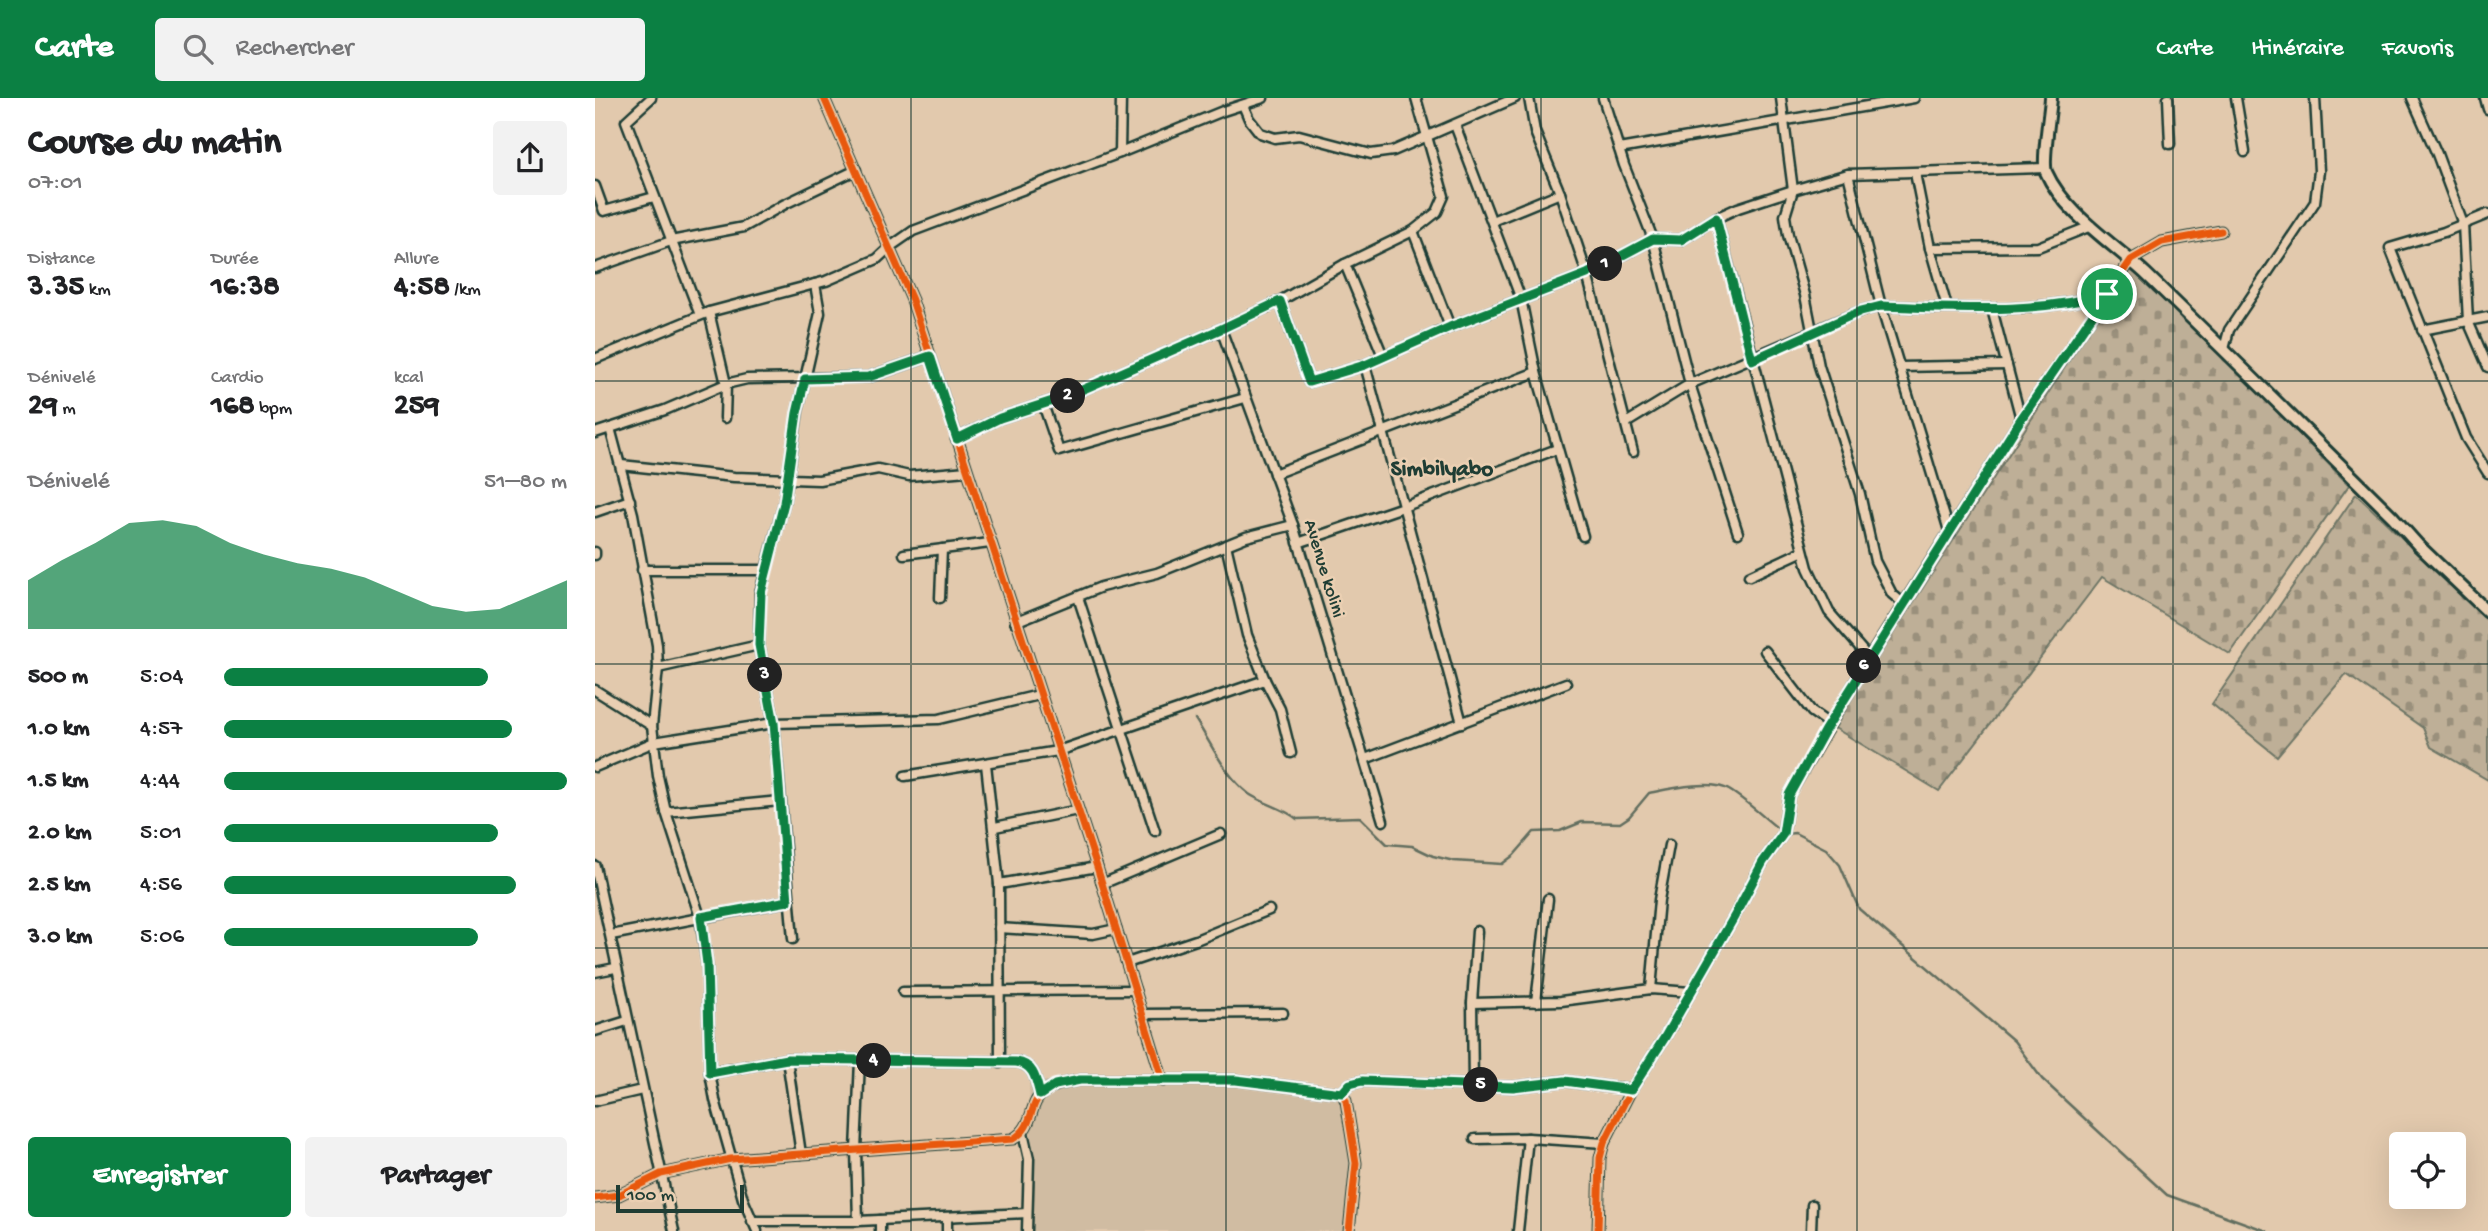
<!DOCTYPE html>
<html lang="fr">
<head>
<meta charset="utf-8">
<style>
	:root { --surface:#fff; --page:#f2f2f2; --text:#202124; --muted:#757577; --accent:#0b8043 }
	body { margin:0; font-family:"Gochi Hand",sans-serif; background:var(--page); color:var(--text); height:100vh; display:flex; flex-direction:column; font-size:26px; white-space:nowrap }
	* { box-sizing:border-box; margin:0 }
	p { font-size:23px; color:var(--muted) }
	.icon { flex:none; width:38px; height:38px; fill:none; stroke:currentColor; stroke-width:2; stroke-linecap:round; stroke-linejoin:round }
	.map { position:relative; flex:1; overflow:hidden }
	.side { display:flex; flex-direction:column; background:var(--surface); width:595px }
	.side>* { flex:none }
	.fabs { position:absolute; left:1794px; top:1034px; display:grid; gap:14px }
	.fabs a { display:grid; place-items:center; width:77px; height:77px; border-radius:7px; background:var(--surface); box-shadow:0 7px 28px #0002; font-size:35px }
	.scale { position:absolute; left:21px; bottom:18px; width:128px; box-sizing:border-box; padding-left:7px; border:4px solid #1f3d34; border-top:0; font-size:19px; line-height:24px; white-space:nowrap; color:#1f3d34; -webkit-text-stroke:5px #eacfb2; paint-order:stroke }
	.pin { position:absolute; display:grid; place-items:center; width:60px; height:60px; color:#fff; margin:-30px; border:4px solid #fff; border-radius:50%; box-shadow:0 2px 7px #0007 }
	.km { position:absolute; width:35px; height:35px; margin:-18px; border-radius:50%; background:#222; color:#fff; font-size:19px; line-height:35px; text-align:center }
	.round { display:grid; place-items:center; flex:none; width:74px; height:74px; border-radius:7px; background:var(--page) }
	.summary { display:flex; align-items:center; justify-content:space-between; height:119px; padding:0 28px }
	h1 { font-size:38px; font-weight:700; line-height:52px }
	.metrics { display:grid; grid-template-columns:repeat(3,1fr); gap:10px; height:119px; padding:7px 28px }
	.metrics div { display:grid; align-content:center }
	.metrics b { font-size:30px; font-weight:700 }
	.metrics small { font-size:19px; font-weight:400 }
	.metrics p { font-size:19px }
	.chart { height:196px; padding:14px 28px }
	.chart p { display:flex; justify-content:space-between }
	.chart svg { width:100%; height:126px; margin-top:7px; fill:var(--accent); opacity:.7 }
	.primary-button { display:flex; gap:14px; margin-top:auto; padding:14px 28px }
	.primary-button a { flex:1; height:80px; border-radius:7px; background:var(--accent); color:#fff; font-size:28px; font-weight:700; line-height:80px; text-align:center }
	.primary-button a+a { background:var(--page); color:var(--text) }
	ul { padding:0 28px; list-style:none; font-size:23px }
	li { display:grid; grid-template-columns:112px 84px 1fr; align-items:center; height:52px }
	li i { height:18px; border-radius:9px; background:var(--accent) }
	header { display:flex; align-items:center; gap:42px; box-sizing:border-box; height:98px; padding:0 35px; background:var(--accent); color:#fff }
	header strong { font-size:33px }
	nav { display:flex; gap:38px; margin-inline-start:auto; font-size:24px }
	.search { width:490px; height:63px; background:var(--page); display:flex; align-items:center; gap:18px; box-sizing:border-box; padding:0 24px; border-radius:7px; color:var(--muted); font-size:26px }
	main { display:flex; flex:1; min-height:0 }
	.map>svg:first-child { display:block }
	.built { fill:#d0bca2 }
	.cemetery { fill:url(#cemetery-stones); stroke:#6e7666; stroke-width:2 }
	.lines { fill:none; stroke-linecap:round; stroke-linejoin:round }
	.stream { stroke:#626e5e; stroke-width:2.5 }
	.minor-casing { stroke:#1f3d34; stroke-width:13 }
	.tertiary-casing { stroke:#1f3d34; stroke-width:16 }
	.minor { stroke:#eacfb2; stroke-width:8 }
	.tertiary { stroke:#eacfb2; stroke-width:10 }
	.cycleway-casing { stroke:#eacfb2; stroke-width:11 }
	.cycleway { stroke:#e8590c; stroke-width:7 }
	.route-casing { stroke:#fff; stroke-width:14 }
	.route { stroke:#0b8043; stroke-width:9 }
	.grid { fill:none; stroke:#1f3d34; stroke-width:2; stroke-opacity:0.55 }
	.labels { text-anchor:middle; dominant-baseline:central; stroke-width:5; stroke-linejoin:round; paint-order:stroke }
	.street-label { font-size:19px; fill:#1f3d34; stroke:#eacfb2 }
	.quarter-label { font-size:23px; font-weight:bold; fill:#1f3d34; stroke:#eacfb2 }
</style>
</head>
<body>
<header>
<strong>Carte</strong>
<div class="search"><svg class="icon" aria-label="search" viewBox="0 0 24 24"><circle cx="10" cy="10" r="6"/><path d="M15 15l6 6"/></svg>Rechercher</div>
<nav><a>Carte</a><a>Itinéraire</a><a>Favoris</a></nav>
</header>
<main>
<section class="side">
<div class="summary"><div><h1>Course du matin</h1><p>07:01</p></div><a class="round"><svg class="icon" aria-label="share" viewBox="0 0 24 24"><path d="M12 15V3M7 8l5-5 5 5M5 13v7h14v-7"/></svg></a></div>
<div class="metrics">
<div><p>Distance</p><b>3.35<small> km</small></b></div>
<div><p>Durée</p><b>16:38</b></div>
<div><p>Allure</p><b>4:58<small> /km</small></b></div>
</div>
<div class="metrics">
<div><p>Dénivelé</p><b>29<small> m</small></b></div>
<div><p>Cardio</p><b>168<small> bpm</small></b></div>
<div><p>kcal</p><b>259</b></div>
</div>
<div class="chart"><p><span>Dénivelé</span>51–80 m</p>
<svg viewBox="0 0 160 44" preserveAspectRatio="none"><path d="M0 44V27L10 20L20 14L30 7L40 6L50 8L60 14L70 18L80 21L90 23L100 26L110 31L120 36L130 38L140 37L150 32L160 27V44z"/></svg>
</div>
<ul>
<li><b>500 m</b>5:04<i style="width:77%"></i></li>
<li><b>1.0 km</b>4:57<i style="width:84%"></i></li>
<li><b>1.5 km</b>4:44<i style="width:100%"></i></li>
<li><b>2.0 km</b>5:01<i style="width:80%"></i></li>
<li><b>2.5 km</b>4:56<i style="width:85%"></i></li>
<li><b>3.0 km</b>5:06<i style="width:74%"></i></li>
</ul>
<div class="primary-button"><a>Enregistrer</a><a>Partager</a></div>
</section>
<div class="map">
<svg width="1893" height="1133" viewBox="0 0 1893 1133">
	<defs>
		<pattern id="cemetery-stones" width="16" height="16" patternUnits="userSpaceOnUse" patternTransform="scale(1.75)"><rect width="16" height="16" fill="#beaf97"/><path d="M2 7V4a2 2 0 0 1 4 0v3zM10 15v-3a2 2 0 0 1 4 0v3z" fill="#9a907c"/></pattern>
	</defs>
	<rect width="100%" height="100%" fill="#e2c9ad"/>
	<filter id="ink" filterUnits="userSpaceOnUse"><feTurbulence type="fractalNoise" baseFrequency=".0143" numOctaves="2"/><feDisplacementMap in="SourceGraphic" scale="14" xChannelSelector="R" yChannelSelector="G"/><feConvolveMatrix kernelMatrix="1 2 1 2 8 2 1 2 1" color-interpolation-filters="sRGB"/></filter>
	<g filter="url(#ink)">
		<path class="built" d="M434 983 636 985 746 997 757 1061 749 1133H439Z"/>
		<g class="cemetery">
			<path d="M1537 165 1754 387 1635 556 1507 479 1344 693 1238 629Z"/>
			<path d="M1761 396 1893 522V682L1836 649 1828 630 1751 576 1682 658 1617 606Z"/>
		</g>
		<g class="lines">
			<g class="stream">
				<path d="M600 621C616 645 630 678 654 696 669 706 688 710 702 721L765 719 792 746 817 748 838 758 859 763 907 766 919 757 939 734 965 733 987 724 1025 725 1034 719 1054 695C1074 691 1117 681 1134 692 1151 702 1170 721 1185 732"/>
				<path d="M1190 736 1200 735 1231 751 1245 767 1264 811 1419 943 1447 981 1572 1097 1672 1133"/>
			</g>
			<defs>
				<g id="minor">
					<path d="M56 0 31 23 105 217"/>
					<path d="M229 0 317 202 502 769 568 983"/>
					<path d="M934 0 940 34 965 95 992 176 1038 354"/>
					<path d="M1008 0 1029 67 1058 141 1095 286 1143 435"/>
					<path d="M1186 0 1198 92 1190 118 1193 137 1210 197 1224 268 1265 396 1280 463 1297 496 1309 506"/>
					<path d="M1573 0 1575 46"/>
					<path d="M1641 0 1650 54"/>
					<path d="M1817 0 1842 56 1868 126 1873 223 1893 269"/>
					<path d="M1890 0 1893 11"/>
					<path d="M648 7 654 21 665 35 680 40 704 37 776 56 798 53 920 0"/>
					<path d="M860 27 926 201 941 274 988 438"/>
					<path d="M1024 51 1319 0"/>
					<path d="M525 55 526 0"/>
					<path d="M1320 75 1335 150 1352 209"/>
					<path d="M1253 76 1286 208 1355 436"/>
					<path d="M0 88 9 113 59 99"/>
					<path d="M1893 116 1849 134 1795 150 1871 340 1893 375"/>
					<path d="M1121 120 1213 470 1234 514 1274 560"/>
					<path d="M897 123 965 95"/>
					<path d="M818 133 855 229"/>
					<path d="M1335 150 1443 149 1496 128"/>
					<path d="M750 166 788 258"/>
					<path d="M0 170 76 143 149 129 190 106 261 72"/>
					<path d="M685 203 714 284 770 267 855 229 992 176 1058 141 1086 142 1121 120 1143 110 1198 92 1253 76 1450 70"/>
					<path d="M1397 211 1426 321"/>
					<path d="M114 214 131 286 130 320"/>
					<path d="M626 231 698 427 788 723"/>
					<path d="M1827 232 1893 219"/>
					<path d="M1629 251 1634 232 1720 104 1724 73 1720 0"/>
					<path d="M0 261 114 214 231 183 282 161 295 149 318 133 525 55 628 13 668 0"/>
					<path d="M770 267 867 625"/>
					<path d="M1305 269 1412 267"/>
					<path d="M448 306 464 353 650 300"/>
					<path d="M1031 325 1095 286 1266 213 1286 208C1362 210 1438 217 1512 196"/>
					<path d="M15 330 38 416 62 547 63 570 57 628 63 678 71 714 105 819 112 866 115 975 120 1002 148 1101 162 1133"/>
					<path d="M0 335 70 312 131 286 152 281 274 279 335 258"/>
					<path d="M361 341 405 320 473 298 626 231 685 203 750 166 818 133 842 114 849 98 821 0"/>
					<path d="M26 367 139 379 224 382 283 371 314 378 372 373"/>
					<path d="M679 376 941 274"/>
					<path d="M0 414 35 402"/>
					<path d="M703 445 808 409 962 351"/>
					<path d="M631 447 652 537 670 582 685 611 696 655"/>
					<path d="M0 454V457"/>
					<path d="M309 456 395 445"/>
					<path d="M47 472H171"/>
					<path d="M1154 478 1208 453"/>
					<path d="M483 499 560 733"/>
					<path d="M345 500 347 451"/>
					<path d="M420 524 506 489 562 475 651 439 698 427"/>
					<path d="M1170 553 1217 614 1234 626"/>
					<path d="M63 570 164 547"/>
					<path d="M0 592 57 628"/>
					<path d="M770 661 971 585"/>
					<path d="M391 666 404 786 405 965"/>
					<path d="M0 669 59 644 179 625 344 621 444 597"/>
					<path d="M310 678 463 653 670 582"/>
					<path d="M71 714 185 703"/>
					<path d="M400 729 483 712"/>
					<path d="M0 768 79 1133"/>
					<path d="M404 786 502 769"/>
					<path d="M507 786 626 736"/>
					<path d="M404 830 498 836 521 831"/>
					<path d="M16 837 193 803"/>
					<path d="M198 841 179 625 164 547 165 495 189 405 203 312 225 215 220 186"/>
					<path d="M532 865 601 842 674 812"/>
					<path d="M0 874 20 870"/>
					<path d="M1056 891 1064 802 1074 747"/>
					<path d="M308 894 540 892"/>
					<path d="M941 904 953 801"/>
					<path d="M877 905 966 903 1056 891 1095 894"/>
					<path d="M547 916 688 915"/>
					<path d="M0 933 32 923"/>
					<path d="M192 961 206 1056"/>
					<path d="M115 975 192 961 421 964C439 966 441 981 445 997"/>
					<path d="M878 987 877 905 882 833"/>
					<path d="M747 995 755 986 767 983 918 989 969 983 1036 992"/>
					<path d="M0 1003 47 992"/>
					<path d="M428 1035 434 1061 432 1133"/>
					<path d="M880 1041 933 1040 1009 1045"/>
					<path d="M0 1100 24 1097 66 1076 136 1061 418 1041C440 1029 433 1006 448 995 458 986 472 985 485 982H641L747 995 751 1003 761 1065 754 1133"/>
					<path d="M352 1119V1133"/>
					<path d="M157 1123H263L432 1115"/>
					<path d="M263 1123 261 1052 265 963"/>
					<path d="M285 1133V1122"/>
					<path d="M923 1133 933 1040"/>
					<path d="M1003 1133 1005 1060 1009 1045 1036 992 1070 939 1139 819 1168 764 1188 736 1194 697 1274 560 1426 321 1536 162 1567 144 1626 133"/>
					<path d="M1216 1133 1217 1107"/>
				</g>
				<path id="tertiary" d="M1456 0C1455 15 1447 63 1451 74 1469 115 1519 146 1551 176 1634 256 1716 338 1798 419L1823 447 1893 514"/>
			</defs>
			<use href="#minor" class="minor-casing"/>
			<use href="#tertiary" class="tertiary-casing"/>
			<use href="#minor" class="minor"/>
			<use href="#tertiary" class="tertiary"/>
			<defs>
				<g id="cycleway">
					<path d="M229 0 317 202 502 769 568 983"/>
					<path d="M0 1100 24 1097 66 1076 136 1061 418 1041C440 1029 433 1006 448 995 458 986 472 985 485 982H641L747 995 751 1003 761 1065 754 1133"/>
					<path d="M1003 1133 1005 1060 1009 1045 1036 992 1070 939 1139 819 1168 764 1188 736 1194 697 1274 560 1426 321 1536 162 1567 144 1626 133"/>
				</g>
			</defs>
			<use href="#cycleway" class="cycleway-casing"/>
			<use href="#cycleway" class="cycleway"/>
		</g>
	</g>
	<g class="lines" filter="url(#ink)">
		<defs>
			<path id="route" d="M1121 120 1157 262 1266 213 1286 208C1362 210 1438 217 1512 196L1426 321 1230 632 1194 697 1188 736 1168 764 1139 819 1070 939 1036 992 970 983 918 989 767 983 755 986 747 995 641 982H485L460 987 445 997C441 981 439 966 421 964L192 961 115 975 112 866 106 819 193 803 179 625 164 547 166 495 189 405 202 315 210 281 274 279 335 258 362 341 405 320 473 298 505 284 626 231 685 203 714 284 770 267 855 229 992 176 1058 141 1086 142Z"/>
		</defs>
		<use href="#route" class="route-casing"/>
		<use href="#route" class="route"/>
	</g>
	<path class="grid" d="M316 0V1133M631 0V1133M946 0V1133M1262 0V1133M1578 0V1133M0 283H1893M0 566H1893M0 850H1893"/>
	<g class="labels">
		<g class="street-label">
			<text transform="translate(728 471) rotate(73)">Avenue kolini</text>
		</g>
		<g class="quarter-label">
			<text x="847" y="372">Simbilyabo</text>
		</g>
	</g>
</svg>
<div class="fabs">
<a><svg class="icon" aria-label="locate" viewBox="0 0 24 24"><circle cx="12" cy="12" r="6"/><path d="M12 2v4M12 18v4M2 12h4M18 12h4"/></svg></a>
</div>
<div class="scale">100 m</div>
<div class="pin" style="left:1512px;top:196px;background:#1e9e55"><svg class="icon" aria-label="arrive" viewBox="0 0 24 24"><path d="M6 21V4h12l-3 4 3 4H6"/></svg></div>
<b class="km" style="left:1010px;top:166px">1</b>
<b class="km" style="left:473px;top:298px">2</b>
<b class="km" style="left:170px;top:577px">3</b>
<b class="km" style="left:279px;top:963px">4</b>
<b class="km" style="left:886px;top:987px">5</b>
<b class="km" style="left:1269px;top:568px">6</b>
</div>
</main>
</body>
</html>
